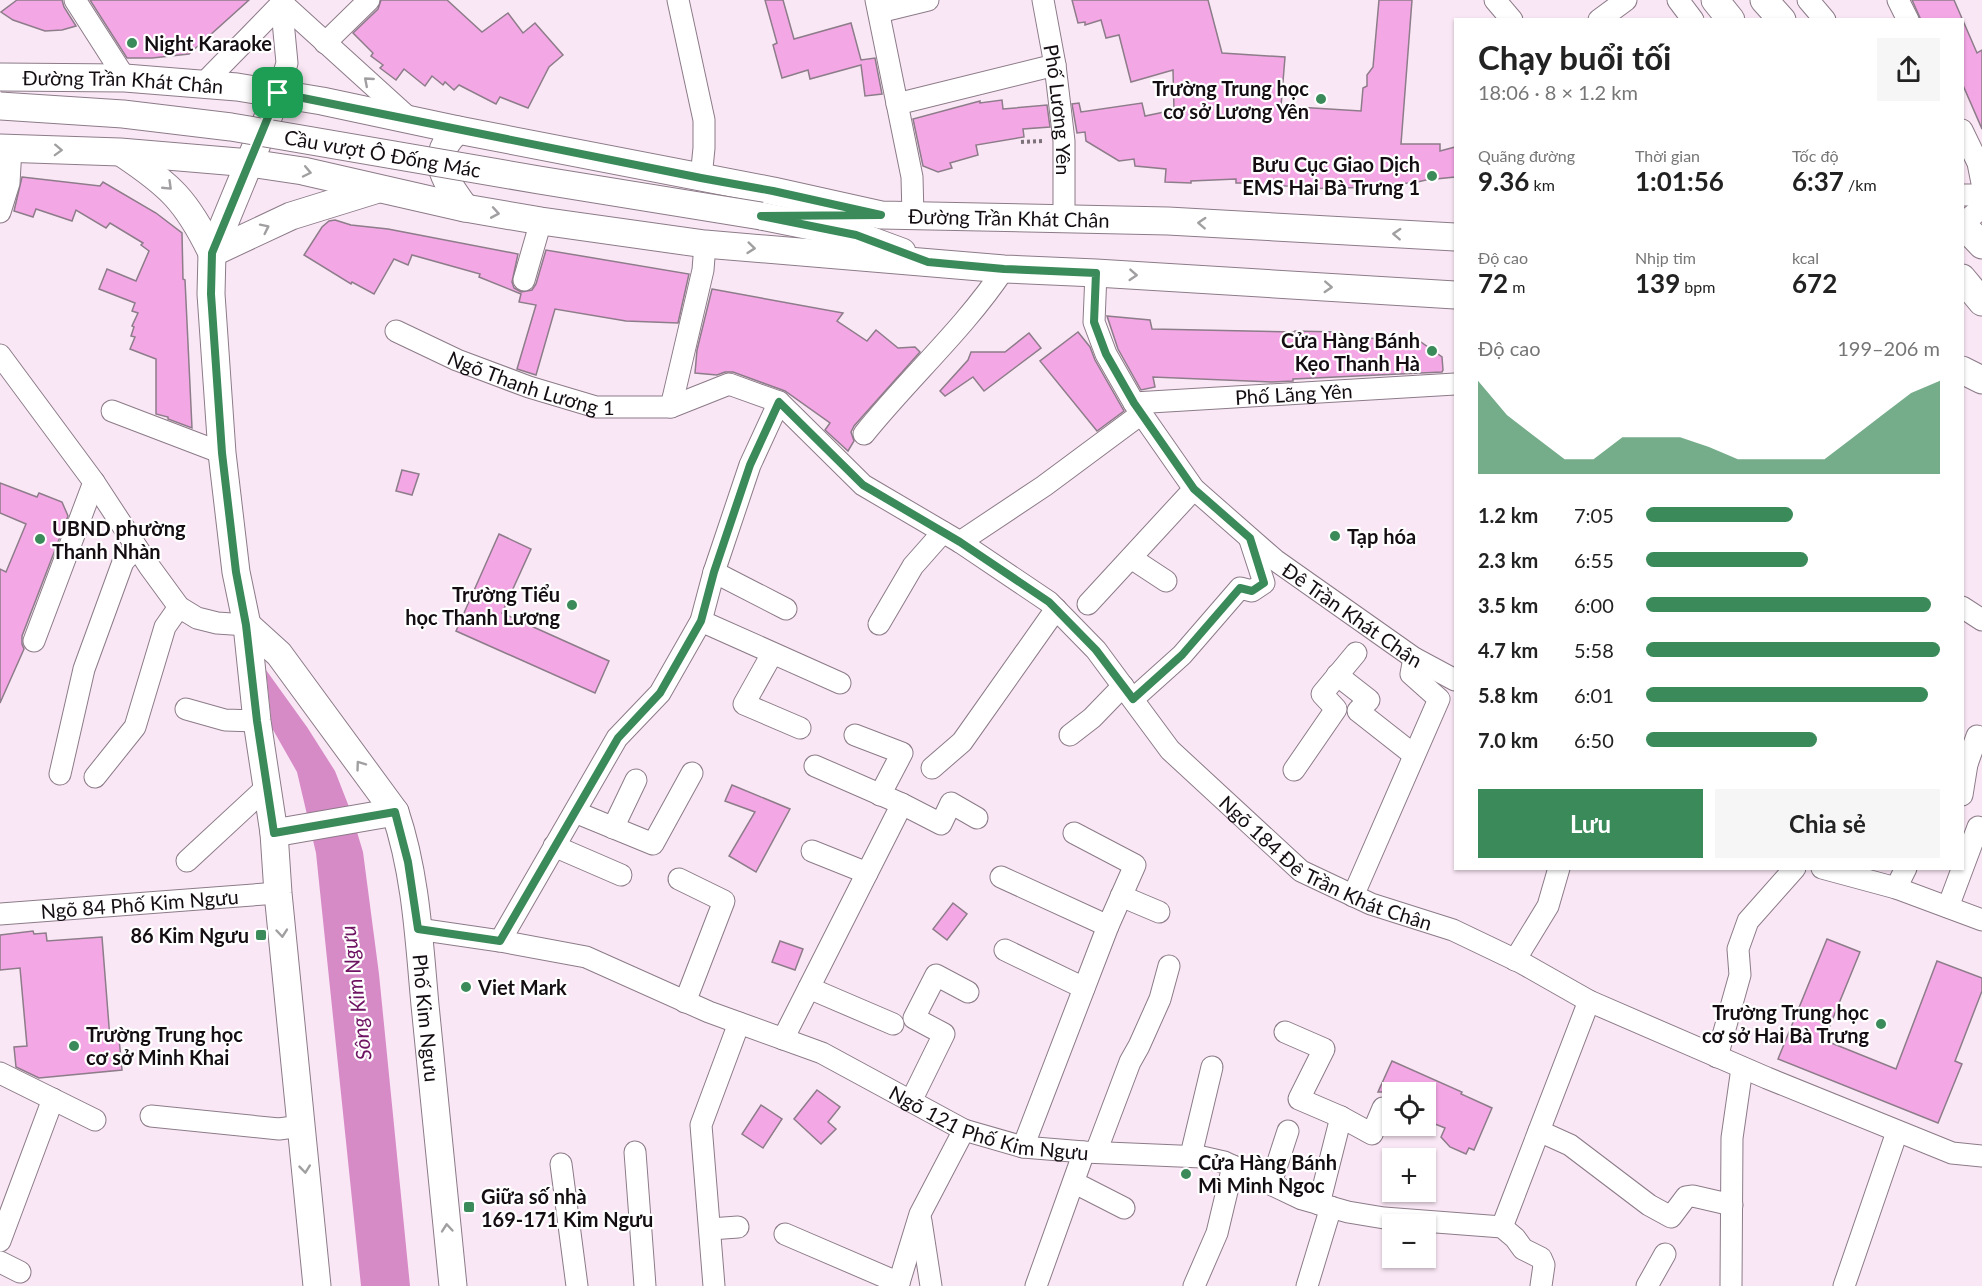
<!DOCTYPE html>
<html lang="vi">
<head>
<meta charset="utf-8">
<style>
	:root { --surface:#fff; --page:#f6f6f6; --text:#222; --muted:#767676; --accent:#3b8a5a }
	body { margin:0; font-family:Lato,sans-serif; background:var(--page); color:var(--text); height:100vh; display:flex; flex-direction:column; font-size:22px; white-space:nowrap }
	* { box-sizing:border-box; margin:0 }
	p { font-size:20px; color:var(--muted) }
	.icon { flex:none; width:33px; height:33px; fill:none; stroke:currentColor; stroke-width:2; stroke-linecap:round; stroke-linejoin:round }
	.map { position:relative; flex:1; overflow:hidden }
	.panel { position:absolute; left:1454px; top:18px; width:510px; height:852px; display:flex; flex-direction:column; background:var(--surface); border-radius:0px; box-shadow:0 2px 4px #0004 }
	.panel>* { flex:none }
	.buttons { position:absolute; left:1382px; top:1082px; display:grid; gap:12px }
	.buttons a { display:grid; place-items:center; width:54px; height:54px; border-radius:0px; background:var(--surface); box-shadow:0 2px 4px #0004; font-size:30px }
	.pin { position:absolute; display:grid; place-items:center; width:51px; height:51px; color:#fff; margin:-26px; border-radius:12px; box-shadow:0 3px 9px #0006 }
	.round { display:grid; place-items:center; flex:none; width:63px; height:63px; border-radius:0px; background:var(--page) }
	.summary { display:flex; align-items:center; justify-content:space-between; height:102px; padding:0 24px }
	h1 { font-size:33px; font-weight:700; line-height:45px }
	.figures { display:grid; grid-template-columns:repeat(3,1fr); gap:9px; height:102px; padding:6px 24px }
	.figures div { display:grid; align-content:center }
	.figures b { font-size:26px; font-weight:700 }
	.figures small { font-size:16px; font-weight:400 }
	.figures p { font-size:16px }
	.chart { height:168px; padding:12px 24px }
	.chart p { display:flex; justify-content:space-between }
	.chart svg { width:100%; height:108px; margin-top:6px; fill:var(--accent); opacity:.7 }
	.button { display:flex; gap:12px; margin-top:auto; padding:12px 24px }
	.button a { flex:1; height:69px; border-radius:0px; background:var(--accent); color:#fff; font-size:24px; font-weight:700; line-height:69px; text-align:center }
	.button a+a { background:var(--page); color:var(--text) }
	ul { padding:0 24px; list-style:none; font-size:20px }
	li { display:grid; grid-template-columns:96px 72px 1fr; align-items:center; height:45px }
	li i { height:15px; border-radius:8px; background:var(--accent) }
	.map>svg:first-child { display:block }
	.water { fill:#d68bc7 }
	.building { fill:#f4a7e5; stroke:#8d7c89; stroke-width:1.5 }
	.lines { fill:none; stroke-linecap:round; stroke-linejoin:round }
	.minor-casing { stroke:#8c7b88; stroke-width:23 }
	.major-casing { stroke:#8c7b88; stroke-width:29 }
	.path { stroke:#7d717a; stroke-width:4; stroke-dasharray:3 3; stroke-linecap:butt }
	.minor { stroke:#fff; stroke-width:21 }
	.major { stroke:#fff; stroke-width:27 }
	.major-bridge-casing { stroke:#8c7b88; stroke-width:29; stroke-linecap:butt }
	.major-bridge { stroke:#fff; stroke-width:27 }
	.oneway { stroke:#a19fa1 }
	.route-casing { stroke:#fff; stroke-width:12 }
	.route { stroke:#3b8a5a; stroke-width:8 }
	.poi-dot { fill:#3b8a5a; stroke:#fff; stroke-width:2 }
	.labels { text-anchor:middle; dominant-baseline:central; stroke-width:4.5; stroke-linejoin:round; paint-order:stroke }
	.poi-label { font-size:20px; font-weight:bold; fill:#140e13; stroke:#fff; text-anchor:start }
	.street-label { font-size:20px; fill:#140e13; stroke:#fff }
	.water-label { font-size:21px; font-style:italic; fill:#6d1361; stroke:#fff }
</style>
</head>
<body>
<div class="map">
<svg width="1982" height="1286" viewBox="0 0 1982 1286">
	<rect width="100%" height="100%" fill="#fae7f5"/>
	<path class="water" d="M266 670 307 727 335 771 351 812 363 852 379 974 410 1286H361L316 853 297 772 272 728Z"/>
	<g class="building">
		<path d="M17 0H62L64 7 76 26 62 30 45 31 13 20 1 12Z"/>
		<path d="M90 0H249L189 54 152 58H127Z"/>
		<path d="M381 0H447L482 32 508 13 523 33 535 23 563 55 549 67 528 108 500 97 496 104 459 85 454 90 445 82 443 85 432 76 425 86 404 69 396 80 380 68 383 65 371 56 373 53 353 33 378 9Z"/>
		<path d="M765 0H783L794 39 851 23 861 60 875 58 882 94 865 96 861 65 810 79 808 70 782 78 773 45 777 43Z"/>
		<path d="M1072 0H1208L1222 53 1285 57 1281 106 1361 111 1363 88 1367 86V75L1373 67 1379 0H1412L1401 144H1440V151L1455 147V177L1426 180 1413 183 1385 184V187L1292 189V186H1246V183H1236V179L1191 181V183L1165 182 1166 169 1135 166 1134 159 1119 161 1086 141 1085 132 1077 133 1072 104 1079 103 1081 112 1142 103 1145 116 1174 110 1173 70 1131 82 1119 35 1106 38 1101 20 1085 25V22L1078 23Z"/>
		<path d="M1912 0H1954L1977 53 1982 50V129L1962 83V20H1921Z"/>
		<path d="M1002 100 1003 109 1047 105 1050 127 1023 129 1024 137 976 145 978 155 950 163 952 168 938 172 923 166 913 119 980 101V103Z"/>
		<path d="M22 177 100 186 103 182 156 213 182 233 183 279 185 280 192 428 168 419V417L156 414V359L130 349 135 337 131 336 134 327 132 326 138 313 132 311 135 303 99 289 107 269 136 281 149 251 141 245 143 243 110 223 106 228 76 210 72 221 36 209 33 217 14 211Z"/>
		<path d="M335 220 351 225 388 229 518 254 512 282 514 288 521 292 532 290 536 284 546 250 689 274 678 323 626 321 555 309 536 375 517 369 536 305 519 302 521 294 479 277 480 274 412 255 408 265 394 259 374 294 352 282 351 284 304 255 322 227 329 221Z"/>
		<path d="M712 289 843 313 837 321 867 341 876 330 898 348 915 347 920 352 854 426 851 432 854 441 848 451 825 430 830 423 785 391 733 372H725L717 375 695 373 697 350Z"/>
		<path d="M1107 316 1150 320 1152 329 1295 332V331L1337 332 1336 337 1418 340 1442 357 1443 370 1442 372 1293 379V381L1272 382 1153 377 1155 387 1141 390 1118 349Z"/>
		<path d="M1078 332 1090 347 1095 360 1124 411 1097 431 1040 361Z"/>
		<path d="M1029 333 1041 348 984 391 973 377 945 396 940 391 968 360 971 352H1005Z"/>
		<path d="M402 470 419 474 412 495 396 491Z"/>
		<path d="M0 483 37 497 39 493 62 502 68 516 22 636V644L24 649 0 703V569L6 572 26 524 0 513Z"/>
		<path d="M499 534 531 549 502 613 609 661 595 693 456 631Z"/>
		<path d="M732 785 790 809 756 872 729 856 755 812 725 801Z"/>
		<path d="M953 903 967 914 947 940 933 929Z"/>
		<path d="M33 931 34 934 46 933 47 941 102 937 110 1039 119 1038 122 1070 39 1078 16 1067 14 1047 27 1046 20 968 0 970V935Z"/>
		<path d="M1827 939 1860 952 1824 1040 1896 1069 1937 961 1982 978V991L1955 1061 1962 1064 1938 1123 1778 1059Z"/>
		<path d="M780 941 803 949 795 970 772 962Z"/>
		<path d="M1392 1061 1462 1092 1461 1094 1492 1108 1474 1150 1469 1148 1466 1154 1450 1147 1441 1137 1445 1128 1425 1120V1092H1378Z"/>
		<path d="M817 1090 840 1107 828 1122 836 1129 821 1144 794 1119Z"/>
		<path d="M761 1105 782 1119 763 1148 742 1134Z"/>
	</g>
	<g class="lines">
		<defs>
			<g id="minor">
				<path d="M75 0 125 78"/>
				<path d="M678 0 704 120V148L701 178"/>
				<path d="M876 0 912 177 913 216"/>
				<path id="s1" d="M1043 0 1055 65 1064 141V220"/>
				<path d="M1495 0 1512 20"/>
				<path d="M1678 0 1693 20"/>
				<path d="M1808 0 1825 20"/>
				<path d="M1898 0 1908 20"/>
				<path d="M282 3 411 120"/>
				<path d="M879 12 928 0"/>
				<path d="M1599 20 1626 0"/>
				<path d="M325 43 369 0"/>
				<path d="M204 83 282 3"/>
				<path d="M278 93 287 63 281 0"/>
				<path d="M897 104 1055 65"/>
				<path d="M1962 130 1978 163 1982 183"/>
				<path d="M1962 195H1982"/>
				<path d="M0 212 9 183 11 148"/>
				<path d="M1962 224 1978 211 1982 201"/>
				<path id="s2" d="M1096 273 1094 322 1106 354 1134 403 1194 489 1275 560 1414 658 1455 680"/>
				<path d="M524 280 541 221"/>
				<path id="s3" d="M396 331 457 360 529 387 596 407H671L729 384 779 402 863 485 960 542 1049 602 1096 650 1170 750 1301 871 1371 904 1453 930 1522 963 1589 1001 1767 1078 1952 1153 1982 1156"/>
				<path d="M0 355 94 482 149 566 179 607 197 618 217 623 247 625"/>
				<path id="s4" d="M1134 403 1455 384"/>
				<path d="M671 407 703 270 705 244"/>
				<path d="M112 411 222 453"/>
				<path d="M864 434C909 378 964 329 1004 269"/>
				<path d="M960 542 1044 486 1141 414"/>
				<path d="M1131 558 1166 581"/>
				<path d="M714 572 786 609"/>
				<path d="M1088 604 1194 489"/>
				<path d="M1962 607 1982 620"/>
				<path d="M701 621 840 683"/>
				<path d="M879 624 913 566 943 532"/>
				<path d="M34 641 94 482"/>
				<path d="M772 654 744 704 800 728"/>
				<path d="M1337 675 1369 700 1358 711 1414 755"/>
				<path d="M1133 699 1182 655 1240 588 1252 591 1264 583 1250 540"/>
				<path d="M186 709 225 720 257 721"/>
				<path d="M855 735 902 753 880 795"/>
				<path d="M1070 735 1092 718 1123 686"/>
				<path d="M1962 763 1967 764 1962 795"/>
				<path d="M1967 764 1977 736"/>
				<path d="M932 768 962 742 1056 609"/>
				<path d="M1294 770 1336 709 1322 694 1356 653"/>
				<path d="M60 774 84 669 123 562 136 547"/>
				<path d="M95 777 135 727 165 627 179 607"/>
				<path d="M902 804 941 824 951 803 977 818"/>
				<path d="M575 812 653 844 692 773"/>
				<path d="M613 828 636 780"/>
				<path d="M554 846 621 875"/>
				<path d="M812 851 867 873"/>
				<path d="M187 861 268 786"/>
				<path d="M1822 868 1896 888 1982 920"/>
				<path d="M1001 877 1108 926"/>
				<path d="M679 879 724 901 685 1002"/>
				<path d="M1896 888 1906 868"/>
				<path d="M1121 896 1159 912"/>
				<path d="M1353 896 1439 699 1411 674 1414 658"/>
				<path d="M1948 907 1978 827"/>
				<path id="s5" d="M0 914 278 893"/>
				<path id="s6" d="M418 929 500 941 586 957 709 1012 822 1053 964 1130 1023 1147 1084 1152 1202 1157 1224 1162 1302 1199 1348 1212 1384 1218 1502 1227 1515 1238 1523 1249 1541 1258 1544 1265 1541 1286"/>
				<path d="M500 941 617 738 660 693 701 621 714 572 750 465 779 402"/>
				<path d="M1005 950 1084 988"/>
				<path d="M1515 960 1548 906 1559 868"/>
				<path d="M809 988 893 1024"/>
				<path d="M1285 1032 1324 1049 1299 1099 1341 1117"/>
				<path d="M783 1039 902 804 815 766"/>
				<path d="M1717 1057 1740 975 1738 949 1748 921 1795 868"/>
				<path d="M0 1073 95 1120"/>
				<path d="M911 1101 944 1034 914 1018 936 975 968 992"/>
				<path d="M151 1116 279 1129 301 1126"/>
				<path d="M1539 1131 1570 1145 1649 1205 1671 1217 1686 1197 1693 1196 1732 1205"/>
				<path d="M1023 1147 1108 926 1135 865 1074 833"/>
				<path d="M635 1152 645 1286"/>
				<path d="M1096 1152 1130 1062 1139 1046 1160 999 1169 966"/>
				<path d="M1191 1155 1212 1067"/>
				<path d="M561 1164 577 1286"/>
				<path d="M1075 1183 1124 1208"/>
				<path d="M1271 1183 1288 1131"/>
				<path d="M1319 1204 1341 1117 1372 1134 1383 1108"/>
				<path d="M921 1221 931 1286"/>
				<path d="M1502 1227 1589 1001"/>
				<path d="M710 1229 738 1227"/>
				<path d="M785 1234 899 1283"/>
				<path d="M0 1241 53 1099"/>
				<path d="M0 1262 20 1272"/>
				<path d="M714 1286 701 1125 739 1023"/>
				<path d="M898 1286 920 1214 964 1130"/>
				<path d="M1036 1286 1084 1152"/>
				<path d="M1194 1286 1217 1233 1233 1166"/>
				<path d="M1307 1286 1331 1207"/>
				<path d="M1647 1286 1665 1254"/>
				<path d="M1731 1286 1732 1138 1742 1068"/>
				<path d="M1844 1286 1897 1132"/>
			</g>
			<g id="major">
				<path d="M1715 0 1731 20"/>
				<path d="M1764 0 1782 20"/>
				<path id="s7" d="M0 77 125 78 237 87 322 101 458 130 773 191 881 215 1168 221 1455 237"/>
				<path d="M278 93 212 253 211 294 222 453 236 572 247 625 257 721 274 833 278 893 317 1286"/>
				<path d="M458 130C427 157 445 180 465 208"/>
				<path d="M0 148 120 152 250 163 303 171 465 208 541 221 705 244 1004 269 1096 273 1455 295"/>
				<path d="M122 153C170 185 187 201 212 253L291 216 375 190"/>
				<path d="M761 216 856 235 902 252"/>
				<path d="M1962 224 1982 245"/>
				<path d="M1962 278 1982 302"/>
				<path d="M1962 370 1982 380"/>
				<path id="s8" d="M247 625 279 654 395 812C416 874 419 940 425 1005 435 1099 443 1192 453 1286"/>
				<path d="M274 833 395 812"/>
			</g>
		</defs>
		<use href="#minor" class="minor-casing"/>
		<use href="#major" class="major-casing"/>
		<path class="path" d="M1021 142 1044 141"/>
		<use href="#minor" class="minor"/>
		<use href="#major" class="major"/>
		<defs>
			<g id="major-bridge">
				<path id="s9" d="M0 106 123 114 231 127 539 180 761 216"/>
			</g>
		</defs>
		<use href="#major-bridge" class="major-bridge-casing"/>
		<use href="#major-bridge" class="major-bridge"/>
	</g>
	<defs><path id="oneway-chevron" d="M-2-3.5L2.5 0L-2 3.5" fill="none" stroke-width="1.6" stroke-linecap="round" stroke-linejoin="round" transform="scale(1.5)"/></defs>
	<g class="oneway">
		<use href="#oneway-chevron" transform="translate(368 81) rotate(-139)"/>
		<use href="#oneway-chevron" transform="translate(58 150) rotate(2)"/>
		<use href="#oneway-chevron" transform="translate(307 172) rotate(12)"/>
		<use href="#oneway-chevron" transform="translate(168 186) rotate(44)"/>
		<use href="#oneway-chevron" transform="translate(495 213) rotate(10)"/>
		<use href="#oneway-chevron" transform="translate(1202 223) rotate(-177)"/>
		<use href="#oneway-chevron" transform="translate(265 228) rotate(-26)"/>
		<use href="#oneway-chevron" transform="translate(1397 234) rotate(-177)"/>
		<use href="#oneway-chevron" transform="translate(751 248) rotate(6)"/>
		<use href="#oneway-chevron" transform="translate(1133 275) rotate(4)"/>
		<use href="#oneway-chevron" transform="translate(1328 287) rotate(3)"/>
		<use href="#oneway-chevron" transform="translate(360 765) rotate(-126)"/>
		<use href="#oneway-chevron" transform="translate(282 933) rotate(85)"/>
		<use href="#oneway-chevron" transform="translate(305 1169) rotate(84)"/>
		<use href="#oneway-chevron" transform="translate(447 1228) rotate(-95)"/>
	</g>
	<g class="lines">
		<defs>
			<path id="route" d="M278 93 701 178 773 191 881 215 761 216 856 235 928 262 1004 269 1096 273 1094 322 1106 354 1134 403 1194 489 1250 538 1264 583 1252 591 1240 588 1182 655 1133 699 1096 650 1049 602 960 542 863 485 779 402 750 465 714 572 701 621 660 693 618 738 500 941 418 929 408 862 395 812 274 833 257 721 246 625 236 572 222 453 211 294 212 253Z"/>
		</defs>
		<use href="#route" class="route-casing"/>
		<use href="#route" class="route"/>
	</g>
	<g class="poi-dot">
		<circle cx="132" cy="43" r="6"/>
		<circle cx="1321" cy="99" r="6"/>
		<circle cx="1432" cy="176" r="6"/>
		<circle cx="1432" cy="351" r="6"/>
		<circle cx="1335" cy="536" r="6"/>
		<circle cx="40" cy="539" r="6"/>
		<circle cx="572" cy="605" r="6"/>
		<rect x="255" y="929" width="12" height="12" rx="3"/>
		<circle cx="466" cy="987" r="6"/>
		<circle cx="1881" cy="1024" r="6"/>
		<circle cx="74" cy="1046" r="6"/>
		<circle cx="1186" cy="1174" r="6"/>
		<rect x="463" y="1201" width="12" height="12" rx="3"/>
	</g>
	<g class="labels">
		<g class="poi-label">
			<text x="144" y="43">Night Karaoke</text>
			<text x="1309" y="88" text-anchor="end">Trường Trung học<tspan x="1309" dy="23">cơ sở Lương Yên</tspan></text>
			<text x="1420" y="164" text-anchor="end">Bưu Cục Giao Dịch<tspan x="1420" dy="23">EMS Hai Bà Trưng 1</tspan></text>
			<text x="1420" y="340" text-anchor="end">Cửa Hàng Bánh<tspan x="1420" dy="23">Kẹo Thanh Hà</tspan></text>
			<text x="52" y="528">UBND phường<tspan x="52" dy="23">Thanh Nhàn</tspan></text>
			<text x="1347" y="536">Tạp hóa</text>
			<text x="560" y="594" text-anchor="end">Trường Tiểu<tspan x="560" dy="23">học Thanh Lương</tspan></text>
			<text x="249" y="935" text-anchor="end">86 Kim Ngưu</text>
			<text x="478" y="987">Viet Mark</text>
			<text x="1869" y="1012" text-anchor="end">Trường Trung học<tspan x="1869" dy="23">cơ sở Hai Bà Trưng</tspan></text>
			<text x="86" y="1034">Trường Trung học<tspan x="86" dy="23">cơ sở Minh Khai</tspan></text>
			<text x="1198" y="1162">Cửa Hàng Bánh<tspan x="1198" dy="23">Mì Minh Ngoc</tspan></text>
			<text x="481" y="1196">Giữa số nhà<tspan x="481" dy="23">169-171 Kim Ngưu</tspan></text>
		</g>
		<g class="street-label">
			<text stroke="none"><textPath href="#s7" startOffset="123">Đường Trần Khát Chân</textPath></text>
			<text stroke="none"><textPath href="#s1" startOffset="111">Phố Lương Yên</textPath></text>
			<text stroke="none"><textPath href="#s9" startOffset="386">Cầu vượt Ô Đống Mác</textPath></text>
			<text stroke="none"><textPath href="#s7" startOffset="1022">Đường Trần Khát Chân</textPath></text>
			<text stroke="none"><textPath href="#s3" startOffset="146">Ngõ Thanh Lương 1</textPath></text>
			<text stroke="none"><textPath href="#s4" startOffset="160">Phố Lãng Yên</textPath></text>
			<text stroke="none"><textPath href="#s2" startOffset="447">Đê Trần Khát Chân</textPath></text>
			<text stroke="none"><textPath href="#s3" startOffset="1130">Ngõ 184 Đê Trần Khát Chân</textPath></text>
			<text stroke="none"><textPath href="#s5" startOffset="140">Ngõ 84 Phố Kim Ngưu</textPath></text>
			<text stroke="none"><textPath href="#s8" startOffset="448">Phố Kim Ngưu</textPath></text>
			<text stroke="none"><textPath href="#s6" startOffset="609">Ngõ 121 Phố Kim Ngưu</textPath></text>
		</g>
		<g class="water-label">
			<text transform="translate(355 993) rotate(-97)">Sông Kim Ngưu</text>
		</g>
	</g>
</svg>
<div class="buttons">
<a><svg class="icon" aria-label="locate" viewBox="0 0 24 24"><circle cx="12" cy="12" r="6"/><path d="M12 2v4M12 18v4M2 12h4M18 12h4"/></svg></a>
<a>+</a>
<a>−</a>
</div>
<div class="pin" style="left:278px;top:93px;background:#1e9e55"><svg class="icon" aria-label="arrive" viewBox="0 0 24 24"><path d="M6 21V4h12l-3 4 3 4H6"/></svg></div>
<section class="panel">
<div class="summary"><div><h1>Chạy buổi tối</h1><p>18:06 · 8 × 1.2 km</p></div><a class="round"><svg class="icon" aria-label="share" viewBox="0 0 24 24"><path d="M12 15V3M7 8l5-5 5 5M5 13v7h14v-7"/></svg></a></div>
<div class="figures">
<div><p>Quãng đường</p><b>9.36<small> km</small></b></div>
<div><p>Thời gian</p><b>1:01:56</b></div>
<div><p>Tốc độ</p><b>6:37<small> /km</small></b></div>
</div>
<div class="figures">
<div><p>Độ cao</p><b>72<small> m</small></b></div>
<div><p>Nhịp tim</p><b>139<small> bpm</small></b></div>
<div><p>kcal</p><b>672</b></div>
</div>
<div class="chart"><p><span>Độ cao</span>199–206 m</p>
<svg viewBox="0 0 160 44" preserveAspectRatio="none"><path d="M0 44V6L10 20L20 29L30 38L40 38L50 29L60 29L70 29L80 33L90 38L100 38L110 38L120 38L130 29L140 20L150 11L160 6V44z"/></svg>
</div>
<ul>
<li><b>1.2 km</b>7:05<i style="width:50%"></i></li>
<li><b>2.3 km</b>6:55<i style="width:55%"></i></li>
<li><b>3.5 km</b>6:00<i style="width:97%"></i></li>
<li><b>4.7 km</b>5:58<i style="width:100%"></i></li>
<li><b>5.8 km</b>6:01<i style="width:96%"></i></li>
<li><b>7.0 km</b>6:50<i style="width:58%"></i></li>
</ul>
<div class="button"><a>Lưu</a><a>Chia sẻ</a></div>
</section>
</div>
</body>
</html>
